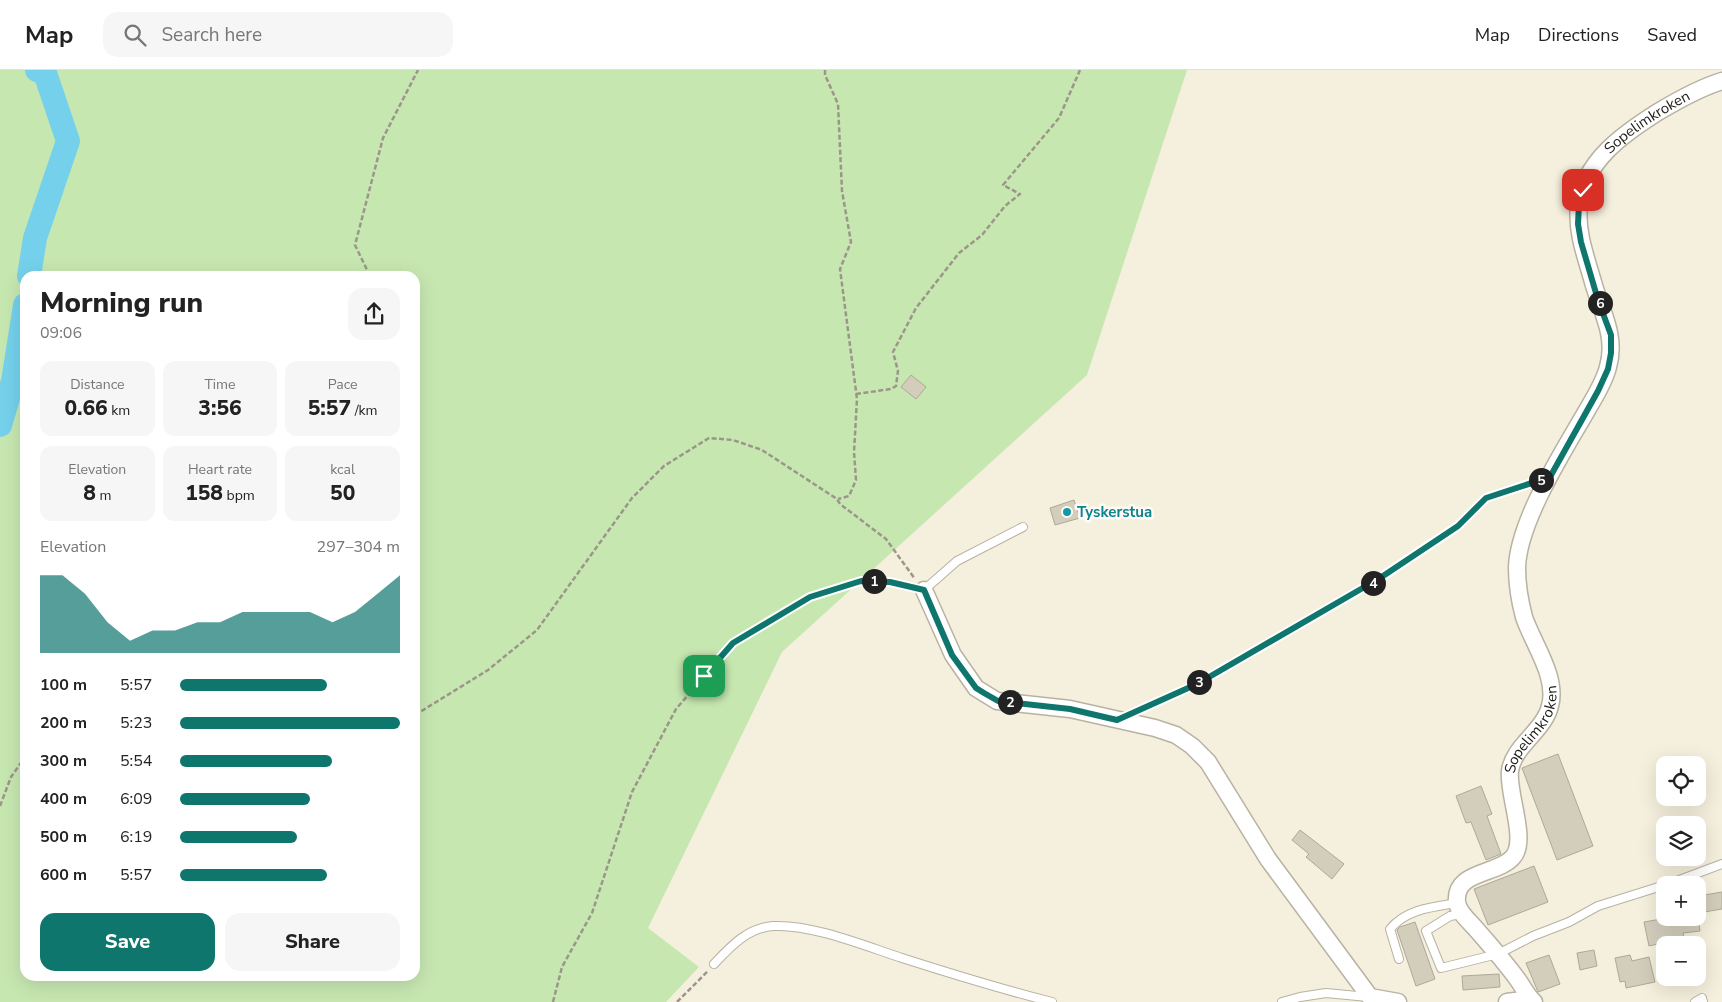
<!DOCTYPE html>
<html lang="en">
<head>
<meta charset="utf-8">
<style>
	:root { --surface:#fff; --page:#f6f6f6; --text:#222; --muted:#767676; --line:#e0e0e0; --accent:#0f766e }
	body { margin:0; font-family:"Nunito Sans",sans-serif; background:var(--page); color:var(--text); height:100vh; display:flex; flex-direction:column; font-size:19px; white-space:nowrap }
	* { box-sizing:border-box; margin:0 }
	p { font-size:16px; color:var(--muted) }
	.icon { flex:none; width:28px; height:28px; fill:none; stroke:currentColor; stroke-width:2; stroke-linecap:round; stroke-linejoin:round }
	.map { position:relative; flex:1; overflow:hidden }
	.side { position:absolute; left:20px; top:201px; width:400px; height:710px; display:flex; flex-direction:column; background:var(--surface); border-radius:15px; box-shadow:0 5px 20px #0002 }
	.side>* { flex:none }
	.fabs { position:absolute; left:1656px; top:686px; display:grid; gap:10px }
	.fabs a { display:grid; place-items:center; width:50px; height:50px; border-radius:10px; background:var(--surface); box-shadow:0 5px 20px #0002; font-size:25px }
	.pin { position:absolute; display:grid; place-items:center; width:42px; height:42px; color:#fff; margin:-21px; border-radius:10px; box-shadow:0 2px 8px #0006 }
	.km { position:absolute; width:25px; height:25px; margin:-12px; border-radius:50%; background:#222; color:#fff; font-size:14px; line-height:25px; text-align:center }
	.round { display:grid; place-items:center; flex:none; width:52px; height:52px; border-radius:15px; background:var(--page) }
	.overview { display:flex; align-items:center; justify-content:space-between; height:85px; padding:0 20px }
	h1 { font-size:28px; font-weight:800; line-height:38px }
	.metrics { display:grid; grid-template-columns:repeat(3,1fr); gap:8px; height:85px; padding:5px 20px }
	.metrics div { display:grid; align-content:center; border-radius:12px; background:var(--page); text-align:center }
	.metrics b { font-size:21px; font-weight:800 }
	.metrics small { font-size:14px; font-weight:400 }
	.metrics p { font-size:14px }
	.chart { height:140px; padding:10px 20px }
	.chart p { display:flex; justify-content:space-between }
	.chart svg { width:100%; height:90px; margin-top:5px; fill:var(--accent); opacity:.7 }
	.action { display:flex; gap:10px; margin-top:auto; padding:10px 20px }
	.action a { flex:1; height:58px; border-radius:15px; background:var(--accent); color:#fff; font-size:20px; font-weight:800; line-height:58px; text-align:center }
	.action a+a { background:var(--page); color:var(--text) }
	ul { padding:0 20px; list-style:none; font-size:16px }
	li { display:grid; grid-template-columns:80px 60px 1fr; align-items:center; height:38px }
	li i { height:12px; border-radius:6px; background:var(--accent) }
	header { display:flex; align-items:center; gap:30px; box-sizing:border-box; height:70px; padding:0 25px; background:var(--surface); border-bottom:1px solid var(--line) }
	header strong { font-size:24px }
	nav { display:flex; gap:28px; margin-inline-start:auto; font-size:18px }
	.search { width:350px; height:45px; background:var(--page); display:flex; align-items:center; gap:12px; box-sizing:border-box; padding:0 18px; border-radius:15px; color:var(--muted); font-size:19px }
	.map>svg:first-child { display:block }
	.green { fill:#c7e7b1; fill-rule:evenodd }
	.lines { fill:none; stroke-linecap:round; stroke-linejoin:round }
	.river { stroke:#75d1eb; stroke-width:24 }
	.building { fill:#d3cdbc; stroke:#aea898 }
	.lane-casing { stroke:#b8b2a2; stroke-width:10 }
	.street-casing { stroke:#b8b2a2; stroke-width:19 }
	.path { stroke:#9b9689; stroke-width:2.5; stroke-dasharray:5 2.5; stroke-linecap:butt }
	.lane { stroke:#fff; stroke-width:8 }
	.street { stroke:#fff; stroke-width:16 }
	.route-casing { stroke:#fff; stroke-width:10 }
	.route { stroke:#0f766e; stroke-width:6 }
	.culture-dot { fill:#0f9aa8; stroke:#fefcf5; stroke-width:2 }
	.labels { text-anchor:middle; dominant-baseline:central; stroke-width:5; stroke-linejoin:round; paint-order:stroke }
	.street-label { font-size:15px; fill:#1e1c16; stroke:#fefcf5 }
	.culture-label { font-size:15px; font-weight:bold; fill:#0d838f; stroke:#fefcf5; text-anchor:start }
</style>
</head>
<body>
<header>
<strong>Map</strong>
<div class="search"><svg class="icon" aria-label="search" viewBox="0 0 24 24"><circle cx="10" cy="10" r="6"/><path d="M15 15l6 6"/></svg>Search here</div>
<nav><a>Map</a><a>Directions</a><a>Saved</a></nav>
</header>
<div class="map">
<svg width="1722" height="932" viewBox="0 0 1722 932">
	<rect width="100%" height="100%" fill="#f5efdd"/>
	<path class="green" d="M0 0H1187L1087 305 782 582 648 858 699 897 666 932H0ZM25 206H415V906H25Z"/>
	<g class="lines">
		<g class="river">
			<path d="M29 206 35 168 68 71 45 3 37 0"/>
			<path d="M0 355 13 311 25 235"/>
		</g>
	</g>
	<g class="building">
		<path d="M911 305 926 317 916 329 901 317Z"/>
		<path d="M1074 430 1080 448 1055 455 1050 438Z"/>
		<path d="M1558 684 1593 776 1557 790 1522 698Z"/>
		<path d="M1481 716 1492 744 1487 746 1501 784 1486 790 1471 752 1466 753 1456 726Z"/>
		<path d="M1300 760 1344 794 1332 809 1306 787 1309 784 1292 770Z"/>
		<path d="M1534 796 1548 832 1488 855 1474 819Z"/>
		<path d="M1722 822V839L1698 843V826Z"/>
		<path d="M1667 848H1698L1700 861 1683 863 1684 867 1682 869 1649 876 1644 852Z"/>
		<path d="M1415 852 1435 909 1416 916 1397 860 1400 857Z"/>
		<path d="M1594 880 1597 896 1580 900 1577 883Z"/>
		<path d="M1549 885 1560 914 1538 922 1526 893Z"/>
		<path d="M1630 885 1632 891 1649 887 1655 912 1626 918 1625 911 1620 912 1615 888Z"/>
		<path d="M1499 904 1500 917 1463 920 1462 906Z"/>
	</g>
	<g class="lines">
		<defs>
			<g id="lane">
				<path d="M924 520 957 491 1023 457"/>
				<path d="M1666 815 1722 794"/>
				<path d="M1462 844 1450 846 1426 861 1441 898 1498 884 1533 866 1569 852 1598 836 1665 815"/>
				<path d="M1399 889 1390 859C1407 839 1432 837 1457 833"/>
				<path d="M714 894C730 877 747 858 773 856 812 854 865 876 902 888 952 904 1001 919 1052 932"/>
				<path d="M1282 932 1300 927 1326 923 1368 927"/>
				<path d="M1695 932 1702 928 1703 932"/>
			</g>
			<g id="street">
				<path d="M924 520 953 585 976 618 984 623 997 631 1070 639 1155 658 1176 665 1192 676 1208 692 1268 789 1370 927 1398 932"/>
				<path d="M1507 932 1530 929"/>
				<path id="s1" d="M1534 932C1527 926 1523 917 1518 910 1505 892 1490 875 1476 859 1469 851 1458 842 1457 832 1454 800 1498 805 1513 787 1528 770 1507 723 1510 701 1513 676 1544 661 1550 636 1558 607 1533 574 1524 547 1520 532 1517 514 1517 498 1518 452 1563 382 1586 342 1594 328 1604 313 1608 297 1617 266 1601 241 1593 212 1586 187 1576 162 1579 136 1583 92 1623 64 1658 42 1678 30 1699 18 1722 11"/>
			</g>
		</defs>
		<use href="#lane" class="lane-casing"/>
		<use href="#street" class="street-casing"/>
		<g class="path">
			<path d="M825 0V5L838 34 842 121 851 172 840 199 857 329 854 382 856 410 849 426 838 429"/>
			<path d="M370 206 355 175 383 68 418 0"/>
			<path d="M856 324 891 319 896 316 898 301 893 282 916 238 959 183 982 165 1005 136 1020 124 1003 115 1059 48 1080 0"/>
			<path d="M1139 640 1197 614 1380 508 1458 456 1485 429 1530 413"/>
			<path d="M415 645 488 600 537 560 632 428 664 396 709 368 733 370 762 380 837 429 840 434 886 469 915 509"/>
			<path d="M0 736 11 707 25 687"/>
			<path d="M553 932 562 897 592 843 632 722 676 639 733 573 810 527 861 511 890 512 910 517"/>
			<path d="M677 932 708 901"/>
		</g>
		<use href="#lane" class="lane"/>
		<use href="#street" class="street"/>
	</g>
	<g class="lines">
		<defs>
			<path id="route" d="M704 606 733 573 810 527 861 511 890 512 924 520 952 585 976 618 984 623 998 631 1070 639 1117 650 1197 614 1380 508 1458 456 1486 428 1550 407 1598 321 1608 299 1611 283V265L1598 230 1581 172 1578 154 1579 134 1583 120"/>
		</defs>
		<use href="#route" class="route-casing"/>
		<use href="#route" class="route"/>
	</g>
	<circle class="culture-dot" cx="1067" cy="442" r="5"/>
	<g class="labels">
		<g class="street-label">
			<text stroke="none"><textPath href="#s1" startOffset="1014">Sopelimkroken</textPath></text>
			<text stroke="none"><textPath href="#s1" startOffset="340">Sopelimkroken</textPath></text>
		</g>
		<g class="culture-label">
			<text x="1077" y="442">Tyskerstua</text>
		</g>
	</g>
</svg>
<div class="fabs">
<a><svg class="icon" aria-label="locate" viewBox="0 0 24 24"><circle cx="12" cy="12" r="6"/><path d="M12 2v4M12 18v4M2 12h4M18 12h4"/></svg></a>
<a><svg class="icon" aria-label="layers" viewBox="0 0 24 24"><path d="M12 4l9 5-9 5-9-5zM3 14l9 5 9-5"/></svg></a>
<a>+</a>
<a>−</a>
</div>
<div class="pin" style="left:704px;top:606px;background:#1e9e55"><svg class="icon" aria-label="arrive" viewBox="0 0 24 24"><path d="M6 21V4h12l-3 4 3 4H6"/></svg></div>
<div class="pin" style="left:1583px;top:120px;background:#d93025"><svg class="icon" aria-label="check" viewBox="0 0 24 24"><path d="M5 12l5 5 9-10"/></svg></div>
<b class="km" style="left:874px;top:511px">1</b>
<b class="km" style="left:1010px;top:632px">2</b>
<b class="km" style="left:1199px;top:612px">3</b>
<b class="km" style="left:1373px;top:513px">4</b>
<b class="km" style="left:1541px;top:410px">5</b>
<b class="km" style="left:1600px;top:233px">6</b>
<section class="side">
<div class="overview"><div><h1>Morning run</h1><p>09:06</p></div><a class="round"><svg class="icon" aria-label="share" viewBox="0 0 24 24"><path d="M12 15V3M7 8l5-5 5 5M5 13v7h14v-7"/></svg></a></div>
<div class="metrics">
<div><p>Distance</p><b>0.66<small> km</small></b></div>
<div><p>Time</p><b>3:56</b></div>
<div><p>Pace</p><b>5:57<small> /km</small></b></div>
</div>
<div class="metrics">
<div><p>Elevation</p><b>8<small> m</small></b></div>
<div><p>Heart rate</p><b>158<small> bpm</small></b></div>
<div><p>kcal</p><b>50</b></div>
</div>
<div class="chart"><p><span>Elevation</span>297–304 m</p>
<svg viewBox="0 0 160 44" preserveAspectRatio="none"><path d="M0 44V6L10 6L20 15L30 29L40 38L50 33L60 33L70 29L80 29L90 24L100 24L110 24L120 24L130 29L140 24L150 15L160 6V44z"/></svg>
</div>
<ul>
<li><b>100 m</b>5:57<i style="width:67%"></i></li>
<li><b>200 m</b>5:23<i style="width:100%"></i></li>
<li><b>300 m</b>5:54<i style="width:69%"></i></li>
<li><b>400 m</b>6:09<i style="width:59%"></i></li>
<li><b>500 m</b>6:19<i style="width:53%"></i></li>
<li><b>600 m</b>5:57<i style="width:67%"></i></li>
</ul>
<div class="action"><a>Save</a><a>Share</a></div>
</section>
</div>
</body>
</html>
